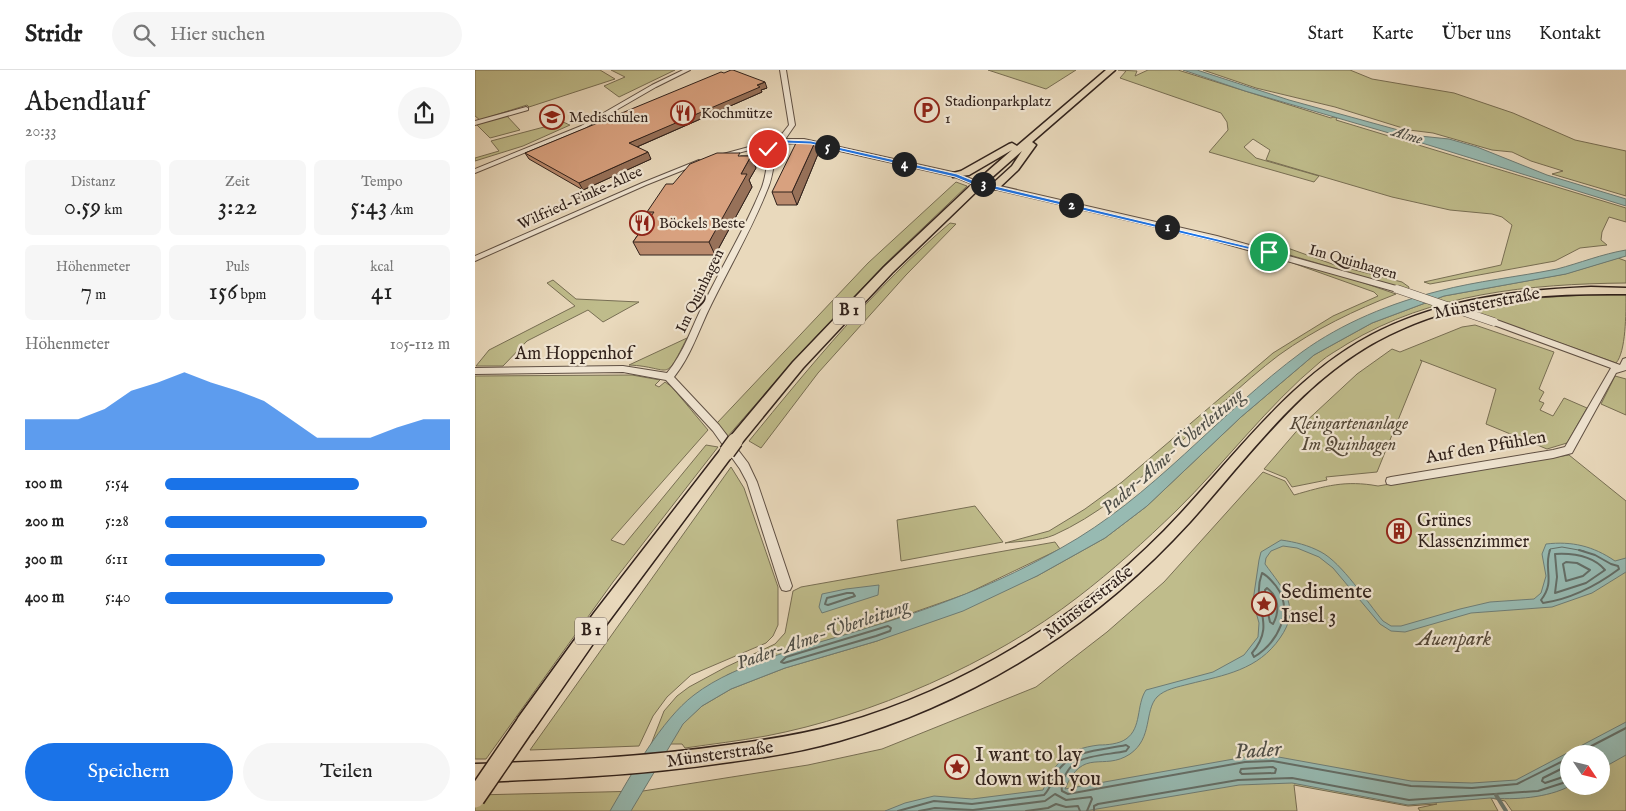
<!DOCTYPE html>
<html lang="de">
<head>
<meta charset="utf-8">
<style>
	:root { --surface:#fff; --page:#f6f6f6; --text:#222; --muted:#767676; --line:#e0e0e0; --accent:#1a73e8 }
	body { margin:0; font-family:"IM FELL English",serif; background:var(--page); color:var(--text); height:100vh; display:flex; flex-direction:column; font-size:19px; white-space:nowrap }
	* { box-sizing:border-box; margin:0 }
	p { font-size:16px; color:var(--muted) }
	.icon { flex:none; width:28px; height:28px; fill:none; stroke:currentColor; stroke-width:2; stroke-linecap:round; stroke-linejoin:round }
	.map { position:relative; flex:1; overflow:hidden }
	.panel { display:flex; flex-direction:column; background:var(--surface); width:475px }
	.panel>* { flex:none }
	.needle { width:32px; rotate:125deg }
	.controls { position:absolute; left:1085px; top:675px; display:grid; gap:10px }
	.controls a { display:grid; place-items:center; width:50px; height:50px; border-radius:50%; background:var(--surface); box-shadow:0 5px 20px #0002; font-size:25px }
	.pin { position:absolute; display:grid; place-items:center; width:42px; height:42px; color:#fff; margin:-21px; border:2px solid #fff; border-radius:50%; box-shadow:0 1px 5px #0007 }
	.km { position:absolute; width:25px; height:25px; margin:-12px; border-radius:50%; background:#222; color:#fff; font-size:14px; line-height:25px; text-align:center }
	.round { display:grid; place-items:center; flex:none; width:52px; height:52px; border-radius:26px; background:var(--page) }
	.headline { display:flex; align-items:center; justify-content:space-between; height:85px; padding:0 25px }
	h1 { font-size:28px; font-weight:600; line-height:38px }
	.figures { display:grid; grid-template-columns:repeat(3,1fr); gap:8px; height:85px; padding:5px 25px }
	.figures div { display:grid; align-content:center; border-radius:8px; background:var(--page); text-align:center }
	.figures b { font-size:25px; font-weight:600 }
	.figures small { font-size:14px; font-weight:400 }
	.figures p { font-size:14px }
	.chart { height:140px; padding:10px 25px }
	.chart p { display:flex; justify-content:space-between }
	.chart svg { width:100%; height:90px; margin-top:5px; fill:var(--accent); opacity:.7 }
	.button { display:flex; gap:10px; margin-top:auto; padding:10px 25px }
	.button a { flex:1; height:58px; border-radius:30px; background:var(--accent); color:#fff; font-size:20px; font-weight:600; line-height:58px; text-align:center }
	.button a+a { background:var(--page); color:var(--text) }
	ul { padding:0 25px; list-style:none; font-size:16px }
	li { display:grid; grid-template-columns:80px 60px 1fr; align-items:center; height:38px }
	li i { height:12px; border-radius:6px; background:var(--accent) }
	header { display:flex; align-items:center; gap:30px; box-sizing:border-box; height:70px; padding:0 25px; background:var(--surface); border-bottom:1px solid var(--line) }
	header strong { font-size:24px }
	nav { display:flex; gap:28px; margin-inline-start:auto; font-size:18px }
	.search { width:350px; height:45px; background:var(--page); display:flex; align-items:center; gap:12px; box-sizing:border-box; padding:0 18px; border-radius:28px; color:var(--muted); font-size:19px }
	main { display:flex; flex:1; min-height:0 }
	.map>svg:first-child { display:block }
	.green { fill:#bfbc8b; stroke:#786f54; fill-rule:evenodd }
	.water { fill:#97bab2; stroke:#6e7d76 }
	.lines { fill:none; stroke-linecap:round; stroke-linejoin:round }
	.shore-far1 { stroke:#646e67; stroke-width:1 }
	.shore { stroke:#646e67; stroke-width:2 }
	.stream { stroke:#6e7d76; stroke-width:4 }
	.minor-casing { stroke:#5f5044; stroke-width:2 }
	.major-casing { stroke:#31221c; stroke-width:3 }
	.highway-casing { stroke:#31221c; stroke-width:3 }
	.minor { fill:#f1e6d3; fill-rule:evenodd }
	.major { fill:#e9d9bc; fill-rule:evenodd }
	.highway { fill:#e9d9bc; fill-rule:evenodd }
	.minor-bridge-casing { stroke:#5f5044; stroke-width:9; stroke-linecap:butt }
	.highway-bridge-far2-casing { stroke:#31221c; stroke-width:11; stroke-linecap:butt }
	.highway-bridge-far1-casing { stroke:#31221c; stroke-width:18; stroke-linecap:butt }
	.highway-bridge-casing { stroke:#31221c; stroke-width:22; stroke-linecap:butt }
	.minor-bridge { stroke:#f1e6d3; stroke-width:8 }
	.highway-bridge-far2 { stroke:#e9d9bc; stroke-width:9 }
	.highway-bridge-far1 { stroke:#e9d9bc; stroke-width:15 }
	.highway-bridge { stroke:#e9d9bc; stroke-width:19 }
	.wall { fill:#ba8a6d; stroke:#31221c }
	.shaded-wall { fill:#977159; stroke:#31221c }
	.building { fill:#d8a17f; stroke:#31221c }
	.route { fill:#1a73e8; stroke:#fff }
	.labels { text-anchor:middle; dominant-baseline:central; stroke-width:4.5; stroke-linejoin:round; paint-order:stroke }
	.far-poi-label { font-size:15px; fill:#31221c; stroke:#f1e6d3; text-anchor:start }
	.far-street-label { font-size:15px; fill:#31221c; stroke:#f1e6d3 }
	.far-water-label { font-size:16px; font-style:italic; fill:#505049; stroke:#f1e6d3 }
	.shield { fill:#f1e6d3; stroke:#6b5d53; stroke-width:1 }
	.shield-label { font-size:16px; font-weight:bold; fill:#31221c }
	.street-label { font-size:18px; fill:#31221c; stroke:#f1e6d3 }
	.park-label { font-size:18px; font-style:italic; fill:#544838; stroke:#f1e6d3 }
	.poi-label { font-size:18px; fill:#31221c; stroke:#f1e6d3; text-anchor:start }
	.water-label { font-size:19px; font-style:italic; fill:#505049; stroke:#f1e6d3 }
	.near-poi-label { font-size:21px; fill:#31221c; stroke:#f1e6d3; text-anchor:start }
	.near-park-label { font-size:21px; font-style:italic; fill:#544838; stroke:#f1e6d3 }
	.near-water-label { font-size:22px; font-style:italic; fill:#505049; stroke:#f1e6d3 }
</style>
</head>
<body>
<header>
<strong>Stridr</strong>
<div class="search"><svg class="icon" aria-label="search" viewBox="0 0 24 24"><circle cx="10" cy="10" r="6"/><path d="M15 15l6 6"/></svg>Hier suchen</div>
<nav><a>Start</a><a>Karte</a><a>Über uns</a><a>Kontakt</a></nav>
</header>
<main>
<section class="panel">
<div class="headline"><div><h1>Abendlauf</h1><p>20:33</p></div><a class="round"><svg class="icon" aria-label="share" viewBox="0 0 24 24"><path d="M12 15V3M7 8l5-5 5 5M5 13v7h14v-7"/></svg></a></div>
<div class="figures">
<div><p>Distanz</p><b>0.59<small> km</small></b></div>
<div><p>Zeit</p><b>3:22</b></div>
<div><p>Tempo</p><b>5:43<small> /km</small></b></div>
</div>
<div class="figures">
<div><p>Höhenmeter</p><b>7<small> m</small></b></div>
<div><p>Puls</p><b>156<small> bpm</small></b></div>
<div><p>kcal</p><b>41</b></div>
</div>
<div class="chart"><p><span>Höhenmeter</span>105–112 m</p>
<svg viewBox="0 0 160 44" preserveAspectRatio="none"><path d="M0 44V29L10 29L20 29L30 24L40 15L50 11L60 6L70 11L80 15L90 20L100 29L110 38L120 38L130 38L140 33L150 29L160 29V44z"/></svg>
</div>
<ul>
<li><b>100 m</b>5:54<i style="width:68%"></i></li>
<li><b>200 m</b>5:28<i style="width:92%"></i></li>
<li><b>300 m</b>6:11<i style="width:56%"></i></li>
<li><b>400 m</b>5:40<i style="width:80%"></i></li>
</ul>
<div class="button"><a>Speichern</a><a>Teilen</a></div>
</section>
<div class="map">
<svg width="1151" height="741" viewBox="0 0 1151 741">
	<rect width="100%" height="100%" fill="#e9d9bc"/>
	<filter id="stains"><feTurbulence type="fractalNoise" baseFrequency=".004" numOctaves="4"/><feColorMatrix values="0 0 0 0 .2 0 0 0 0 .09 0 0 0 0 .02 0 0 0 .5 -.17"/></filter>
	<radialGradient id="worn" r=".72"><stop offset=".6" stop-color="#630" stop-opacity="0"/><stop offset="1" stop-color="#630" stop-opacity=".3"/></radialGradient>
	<g class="green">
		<path d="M0 0H125L140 9 54 37 52 35 5 50 0 46Z"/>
		<path d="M136 0H200L144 27 129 16 150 7Z"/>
		<path d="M513 0H601L571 19Z"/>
		<path d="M643 0 662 1 660 6 673 0H703L856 48 858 47 862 48 861 50 1151 138V152L1134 147 1127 162 1126 170 1132 175 1105 178 1080 191 955 214 949 212 1026 195 1037 155 1027 147 1017 144 975 140 917 127 791 90 795 80 778 69 769 77 781 88 844 106 839 112 734 82 753 60 752 52 746 43 645 8 651 1Z"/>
		<path d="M728 0H875L897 9 979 23 1038 43 1100 70 1151 81V126L1077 104 1088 101 1056 91 1037 82 1017 80 958 63 934 60 860 37 781 18Z"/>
		<path d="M31 45 45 60 15 68 1 54Z"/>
		<path d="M88 52 95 55 48 76 0 91V88L24 81 16 71Z"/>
		<path d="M481 112 492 116 410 194 321 288 253 366 242 353 393 193Z"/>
		<path d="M475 153 481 154 431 205 343 303 286 378 274 371C336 295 400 217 475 153Z"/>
		<path d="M807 176 860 195 927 212 934 217 933 220 808 183 805 180Z"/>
		<path d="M798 186 851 200 921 224C880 240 840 259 804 285 731 340 662 428 579 465 565 471 545 471 530 473L574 461 610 439 647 412 798 283 858 246 903 226 899 222Z"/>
		<path d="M1143 188 1151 191V213C1055 214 956 223 872 274 863 280 853 285 845 292 792 336 750 393 701 441 670 471 637 501 603 527 518 593 396 646 291 666 264 671 237 674 210 678L207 674H194L208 653 227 636 256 619 310 598 402 571 562 506 630 468 672 436 766 347 839 285 897 253 969 226 1090 204Z"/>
		<path d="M78 210 101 229 164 232 128 252 113 240 52 271 28 296H1L14 280 100 236 72 213Z"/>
		<path d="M1109 225H1151C1151 243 1151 282 1141 293L994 240 1062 228Z"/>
		<path d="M1000 255 1079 282 1064 319 1069 322 1064 331 1069 333 1065 340 1078 346 1089 328 1112 338 1092 373 1072 379 1011 354 1021 319 945 290 947 291 902 402 851 407 852 410 817 417 811 408 789 399 826 356 882 304 917 279 925 282 987 257Z"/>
		<path d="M212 268C188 315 198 297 154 295Z"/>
		<path d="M157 305 185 310 180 315 184 317 190 312 197 317 233 360 136 470 149 475 231 375 243 377 138 512 11 689H0V306Z"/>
		<path d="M1140 306 1151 309V345L1126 334Z"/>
		<path d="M1094 385 1151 431V741H1037L1030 731 1016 728 1023 741H945L943 738 962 734 933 736 819 715 822 741H0V725L168 721 333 695 407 679 561 617 632 562 689 512 788 402 810 411 819 425C850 416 870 410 903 416ZM1094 684H1126V716H1094Z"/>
		<path d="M256 397 269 418 303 517V555L298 566 291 573 216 605 192 627 178 646 164 676 55 680Z"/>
		<path d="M500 436 528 472 426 491 422 450Z"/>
		<path d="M580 472 585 479 491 524 394 558 309 583 252 605 175 677 189 641 202 626 214 617 251 597 300 574 310 563 318 521 326 517Z"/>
	</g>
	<g class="water">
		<path d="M708 0H722L814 30 945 66 974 69 1002 77 1072 105 1151 129V136L921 65 770 21Z"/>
		<path d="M1151 180V186L1091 204 969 226 897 253 839 285 766 347 672 436 630 468 562 506 488 541 402 571 310 598 256 619 227 636 208 654 156 741H135C156 705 186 650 219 625 263 591 339 575 392 558 459 538 525 513 586 478 678 427 743 344 827 282 867 253 916 233 964 221 1002 211 1042 207 1082 199 1105 193 1127 184 1151 180Z"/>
		<path d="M806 470C820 472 833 475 846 482 867 493 892 532 908 551L916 556H926L985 539 1015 532 1059 529 1066 523 1071 506 1067 484 1071 474C1097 471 1118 476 1140 491L1151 488V502L1117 523 1077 537 996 543 930 562 916 561 905 554 858 498 844 487 822 478 808 476 796 481 791 488 790 494C808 519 827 537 805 568 783 600 750 605 714 614 703 617 690 619 682 627 669 641 678 668 655 684 628 702 608 676 590 719L770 687 798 686 936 711 997 713 1041 710 1151 652V685L1126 699V684H1094L1095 716C1072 728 1040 730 1015 728L933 735 817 713 764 715 610 741H410L430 733 459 726 497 729 568 720C581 691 591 679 624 675 632 675 644 674 651 669 667 658 661 635 671 620L738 602 769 585 783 567 784 553 778 531 784 490 786 482Z"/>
		<path d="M404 515 403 525 347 543 344 537 347 524 371 519Z"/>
	</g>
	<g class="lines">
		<path class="shore-far1" d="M1074 481 1075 479 1087 477 1109 481"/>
		<g class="shore">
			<path d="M1075 480C1068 499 1081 511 1066 530L1068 533C1096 529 1121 516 1144 499L1143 496 1136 494 1120 485 1104 480"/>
			<path d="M1080 484C1098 483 1118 486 1130 500L1111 513 1080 523 1082 507Z"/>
			<path d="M1091 492 1102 493 1115 500 1108 506 1091 511 1088 494Z"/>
			<path d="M787 503C793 506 797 511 801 516 820 541 802 573 779 587L777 583C803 553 775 536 787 503Z"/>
			<path d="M792 518C804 527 805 541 798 554L795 552 790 530V520Z"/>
			<path d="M372 523H378L380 526 353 535 350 534 352 528Z"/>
			<path d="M413 556 416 558 415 561 401 566 309 593 306 592 311 587Z"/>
			<path d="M1101 684 1151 658"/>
			<path d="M1094 695 1068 708 1067 711 1070 713 1094 705"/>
			<path d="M798 697 801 699 800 703 767 704 765 702 766 699Z"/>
			<path d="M423 741 459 731 497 734 569 725C577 717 578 706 585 698 601 679 629 680 651 675L654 677 651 681C638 684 615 685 604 691 594 695 585 711 587 721L593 724 770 692 798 691 936 716 997 718 1042 714 1094 688"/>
			<path d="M444 741 460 738 498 740 570 731 580 724 591 730 616 727 617 729 612 741"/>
			<path d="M551 741 573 738 581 734 591 737 603 736 605 741"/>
			<path d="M619 741V736L623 734 763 710 817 708 934 730 1063 721 1094 711"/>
		</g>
		<path class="stream" d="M1021 725 1031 741"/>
		<defs>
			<g id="minor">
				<path d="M208 0H215L181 17 110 58 0 103V99L106 56 177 15Z"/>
				<path d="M305 0H311L320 55 311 68 295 66 288 71 292 73 312 69H329L482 103 499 110 742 166 925 217 926 219 922 222 737 170 497 114 480 107 329 73 306 74C298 88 299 104 293 118 277 159 255 196 236 235 224 259 216 286 199 307L244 355 273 393 282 412 317 516 315 520 311 521 307 520 305 516 272 412 265 399 238 361 191 310 148 302 0 304V298L148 296 192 303C209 283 217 256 229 233 248 194 271 157 287 117 292 104 291 89 298 76H290L240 89 237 87 285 74 282 71C288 63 297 61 307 64L314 55Z"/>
				<path d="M51 37 53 38V40L0 55V51Z"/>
				<path d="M224 90 227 92 226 93 171 115 0 191V186L167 113Z"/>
				<path d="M1019 249 1145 295 1148 289 1151 288V300L1141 303 1097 383 1078 388 916 415 912 414 911 411 912 408 916 407 1078 380 1090 377 1093 372 1136 298 1016 254 1015 252Z"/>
			</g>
			<path id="major" d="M1116 217 1151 218V224C1071 223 988 228 914 265 830 306 776 384 715 452 671 500 621 544 566 579 504 619 435 651 364 671 326 682 287 688 248 693 166 705 83 709 0 712V694C85 691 169 687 253 675 291 670 329 664 365 654 432 635 496 605 555 568 611 533 662 491 706 443 768 376 823 300 906 260 972 228 1045 220 1116 217Z"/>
			<g id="highway">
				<path d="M631 0H640L557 72 561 75 543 100 523 119H515L514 117 537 96 547 81 514 110H506L505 108 537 80 494 105 478 107V103L486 101 534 74 537 73 542 76Z"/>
				<path d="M498 116 502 117V121L417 203 328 298 265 375 260 377 255 375 252 371 255 367 318 292 409 197 494 117Z"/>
				<path d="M252 376 257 378 260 382 257 386 131 555 57 662 50 665 43 662 40 655 43 648 119 543 247 378Z"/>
			</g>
		</defs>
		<use href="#minor" class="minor-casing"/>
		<use href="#major" class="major-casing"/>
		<use href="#highway" class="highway-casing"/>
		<use href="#minor" class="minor"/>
		<use href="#major" class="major"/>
		<use href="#highway" class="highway"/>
		<defs>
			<path id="minor-bridge" d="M922 219 1019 252"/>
			<path id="highway-bridge-far2" d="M498 119 510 108"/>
			<path id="highway-bridge-far1" d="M252 382 260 371"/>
			<path id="highway-bridge" d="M0 728 50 655"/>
		</defs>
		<use href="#minor-bridge" class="minor-bridge-casing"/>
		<use href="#highway-bridge-far2" class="highway-bridge-far2-casing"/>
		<use href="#highway-bridge-far1" class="highway-bridge-far1-casing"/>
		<use href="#highway-bridge" class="highway-bridge-casing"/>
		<use href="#minor-bridge" class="minor-bridge"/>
		<use href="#highway-bridge-far2" class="highway-bridge-far2"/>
		<use href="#highway-bridge-far1" class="highway-bridge-far1"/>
		<use href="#highway-bridge" class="highway-bridge"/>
	</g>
	<g class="wall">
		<path d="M292 18 286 20 287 22 162 77 176 89 108 120 54 89 50 83Z"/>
		<path d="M343 84 322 135H302L297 122Z"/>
		<path d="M266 86H276L281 98 274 110 277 117 240 185H165L158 172 175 147 172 142 198 114Z"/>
		<path d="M918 457 933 463 923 468 916 460Z"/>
	</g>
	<g class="shaded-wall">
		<path d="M290 12 292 18 286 20 287 22 157 79 154 73Z"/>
		<path d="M340 72 343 84 322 135 317 122Z"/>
		<path d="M173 82 176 89 108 120 104 113Z"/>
		<path d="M276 86 281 98 274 110 277 117 240 185 234 172 266 104Z"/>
		<path d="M935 461 933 463 923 468 926 465Z"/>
	</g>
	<g class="building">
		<path d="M256 0H258L290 12 282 15 285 17 154 73 173 82 104 113 50 83 246 2 249 3Z"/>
		<path d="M340 72 317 122H297L321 73Z"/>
		<path d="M242 83H265L263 86H276L266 104H272L234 172H158L179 142H172L191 114H198L215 94Z"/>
		<path d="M928 452 935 461 926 465 918 457Z"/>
	</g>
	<path class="route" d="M311 70 336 71 482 104 499 111 797 182 794 184 497 114 480 107 336 74 311 73 294 76 296 79 293 81 288 75Z"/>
	<defs>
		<symbol id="parking-ring" viewBox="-11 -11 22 22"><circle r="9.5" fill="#f1e6d3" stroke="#8f2418" stroke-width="1.5"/><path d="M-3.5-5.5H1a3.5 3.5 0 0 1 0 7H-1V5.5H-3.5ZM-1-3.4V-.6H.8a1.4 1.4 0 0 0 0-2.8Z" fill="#8f2418"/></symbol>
		<symbol id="restaurant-ring" viewBox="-11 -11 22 22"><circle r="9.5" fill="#f1e6d3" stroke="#8f2418" stroke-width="1.5"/><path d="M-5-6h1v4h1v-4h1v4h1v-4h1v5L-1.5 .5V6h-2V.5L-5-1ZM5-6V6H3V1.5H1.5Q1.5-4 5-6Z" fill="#8f2418"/></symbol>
		<symbol id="university-ring" viewBox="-11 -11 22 22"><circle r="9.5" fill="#f1e6d3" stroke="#8f2418" stroke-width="1.5"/><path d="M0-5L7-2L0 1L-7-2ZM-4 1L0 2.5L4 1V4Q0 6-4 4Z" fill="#8f2418"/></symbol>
		<symbol id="building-ring" viewBox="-11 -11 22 22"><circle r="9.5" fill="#f1e6d3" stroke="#8f2418" stroke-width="1.5"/><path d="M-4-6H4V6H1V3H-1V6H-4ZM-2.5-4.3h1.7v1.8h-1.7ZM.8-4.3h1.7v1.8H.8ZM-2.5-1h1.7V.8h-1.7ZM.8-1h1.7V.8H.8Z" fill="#8f2418"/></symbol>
		<symbol id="sight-ring" viewBox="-11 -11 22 22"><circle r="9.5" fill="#f1e6d3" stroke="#8f2418" stroke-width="1.5"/><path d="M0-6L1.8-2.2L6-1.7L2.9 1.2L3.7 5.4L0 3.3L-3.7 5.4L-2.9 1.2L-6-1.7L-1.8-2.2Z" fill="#8f2418"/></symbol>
	</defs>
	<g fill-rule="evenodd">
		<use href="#parking-ring" x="438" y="26" width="28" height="28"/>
		<use href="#restaurant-ring" x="194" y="29" width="28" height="28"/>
		<use href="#university-ring" x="63" y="33" width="28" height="28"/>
		<use href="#restaurant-ring" x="153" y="139" width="28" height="28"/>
		<use href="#building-ring" x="910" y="447" width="28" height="28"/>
		<use href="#sight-ring" x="775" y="520" width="28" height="28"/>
		<use href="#sight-ring" x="468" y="683" width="28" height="28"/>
	</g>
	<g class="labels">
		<g class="far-poi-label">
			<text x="470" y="31">Stadionparkplatz<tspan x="470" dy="17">1</tspan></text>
			<text x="226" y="43">Kochmütze</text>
			<text x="94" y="47">Medischulen</text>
			<text x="184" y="153">Böckels Beste</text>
		</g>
		<g class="far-street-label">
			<text transform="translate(105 128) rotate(-24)">Wilfried-Finke-Allee</text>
			<text transform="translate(878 192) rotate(16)">Im Quinhagen</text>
			<text transform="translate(225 221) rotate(-64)">Im Quinhagen</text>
		</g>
		<g class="far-water-label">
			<text transform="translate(932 66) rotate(17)">Alme</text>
		</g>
		<g class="shield">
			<rect x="358" y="227.5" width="32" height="27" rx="4"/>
			<rect x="100" y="547.5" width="32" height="27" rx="4"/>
		</g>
		<g class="shield-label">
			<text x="374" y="241">B 1</text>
			<text x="116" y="561">B 1</text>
		</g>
		<g class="street-label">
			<text transform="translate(1012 234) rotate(-11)">Münsterstraße</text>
			<text x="99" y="284">Am Hoppenhof</text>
			<text transform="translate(1011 378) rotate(-10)">Auf den Pfühlen</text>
			<text transform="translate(614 533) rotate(-38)">Münsterstraße</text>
			<text transform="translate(245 685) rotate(-8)">Münsterstraße</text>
		</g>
		<g class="park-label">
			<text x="874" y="354">Kleingartenanlage<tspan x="874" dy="21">Im Quinhagen</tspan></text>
		</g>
		<g class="poi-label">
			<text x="942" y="451">Grünes<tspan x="942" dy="21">Klassenzimmer</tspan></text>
		</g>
		<g class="water-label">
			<text transform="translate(698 382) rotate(-41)">Pader-Alme-Überleitung</text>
			<text transform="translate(348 565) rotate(-19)">Pader-Alme-Überleitung</text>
		</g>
		<g class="near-poi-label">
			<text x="806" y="522">Sedimente<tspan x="806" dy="24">Insel 3</tspan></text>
			<text x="500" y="685">I want to lay<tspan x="500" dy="24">down with you</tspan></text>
		</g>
		<g class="near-park-label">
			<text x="979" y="569">Auenpark</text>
		</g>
		<g class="near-water-label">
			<text transform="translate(783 681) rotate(-4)">Pader</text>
		</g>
	</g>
	<rect width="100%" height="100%" filter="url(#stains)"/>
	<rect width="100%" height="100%" fill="url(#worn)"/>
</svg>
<div class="controls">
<a><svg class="needle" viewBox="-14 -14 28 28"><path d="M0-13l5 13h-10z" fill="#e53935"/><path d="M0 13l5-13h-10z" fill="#767676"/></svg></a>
</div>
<div class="pin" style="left:794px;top:182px;background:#1e9e55"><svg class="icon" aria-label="arrive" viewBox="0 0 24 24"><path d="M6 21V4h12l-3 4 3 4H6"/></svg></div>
<div class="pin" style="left:293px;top:79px;background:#d93025"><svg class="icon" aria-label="check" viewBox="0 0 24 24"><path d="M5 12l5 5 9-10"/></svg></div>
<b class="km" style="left:692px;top:157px">1</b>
<b class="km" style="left:596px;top:135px">2</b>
<b class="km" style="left:508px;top:114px">3</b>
<b class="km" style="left:429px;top:94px">4</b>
<b class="km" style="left:352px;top:77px">5</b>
</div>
</main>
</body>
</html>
